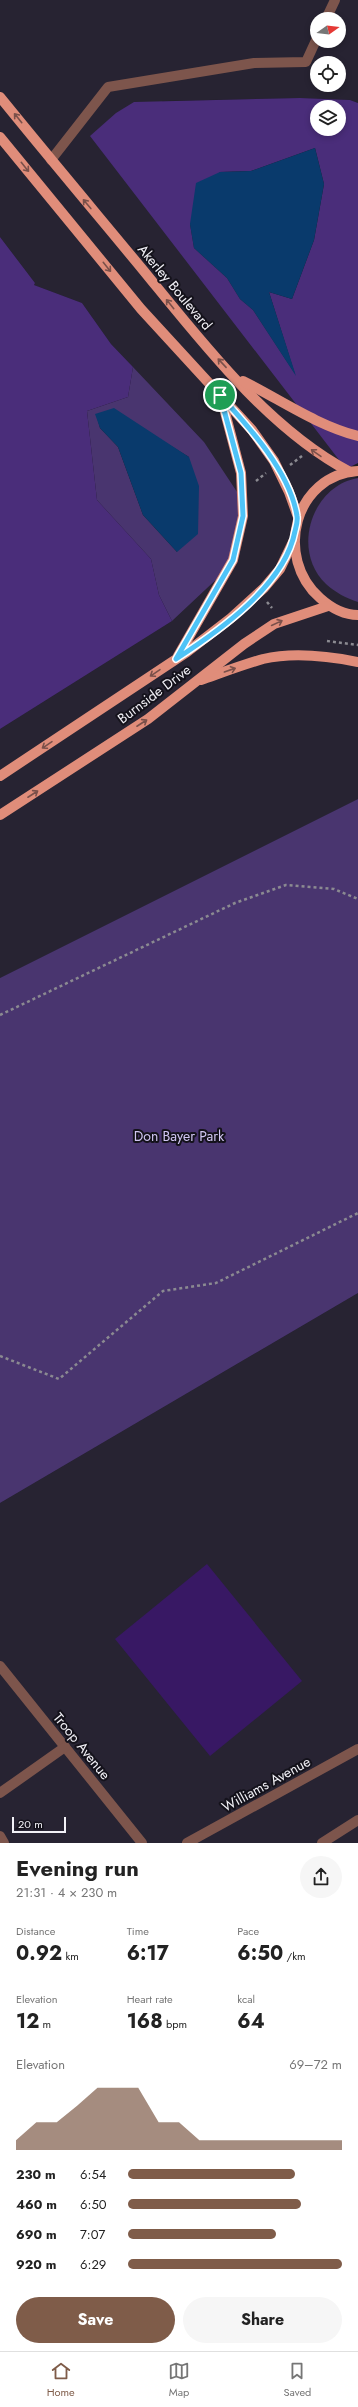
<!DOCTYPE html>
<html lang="en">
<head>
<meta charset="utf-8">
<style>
	:root { --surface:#fff; --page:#f6f6f6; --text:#222; --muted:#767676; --line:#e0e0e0; --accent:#7f5c49 }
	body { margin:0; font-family:Jost,sans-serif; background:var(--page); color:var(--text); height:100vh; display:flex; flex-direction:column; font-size:15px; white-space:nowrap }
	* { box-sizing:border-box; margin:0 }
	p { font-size:13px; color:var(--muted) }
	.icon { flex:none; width:22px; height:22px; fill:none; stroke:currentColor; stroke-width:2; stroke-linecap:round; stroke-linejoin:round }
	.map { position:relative; height:1843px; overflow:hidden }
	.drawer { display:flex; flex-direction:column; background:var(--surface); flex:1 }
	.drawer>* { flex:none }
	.needle { width:26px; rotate:76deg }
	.fabs { position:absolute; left:310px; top:12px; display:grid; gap:8px }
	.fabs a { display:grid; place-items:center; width:36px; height:36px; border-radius:50%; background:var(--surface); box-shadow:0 2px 6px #0003; font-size:20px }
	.scale { position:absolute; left:12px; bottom:10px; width:54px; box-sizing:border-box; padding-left:4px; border:2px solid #f2f1f7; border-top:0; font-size:11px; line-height:14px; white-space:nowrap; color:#f2f1f7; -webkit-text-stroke:3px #14121b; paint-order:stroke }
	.pin { position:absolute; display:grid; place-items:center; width:34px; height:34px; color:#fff; margin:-17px; border:2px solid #fff; border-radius:50%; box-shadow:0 1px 4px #0007 }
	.round { display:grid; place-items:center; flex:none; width:42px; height:42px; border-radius:21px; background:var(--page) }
	.summary { display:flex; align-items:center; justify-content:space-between; height:68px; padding:0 16px }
	h1 { font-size:22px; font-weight:700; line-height:30px }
	.figures { display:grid; grid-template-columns:repeat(3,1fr); gap:6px; height:68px; padding:4px 16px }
	.figures div { display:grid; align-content:center }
	.figures b { font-size:20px; font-weight:700 }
	.figures small { font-size:11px; font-weight:400 }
	.figures p { font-size:11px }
	.chart { height:112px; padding:8px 16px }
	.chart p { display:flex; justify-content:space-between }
	.chart svg { width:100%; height:72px; margin-top:4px; fill:var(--accent); opacity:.7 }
	.button { display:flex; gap:8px; margin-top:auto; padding:8px 16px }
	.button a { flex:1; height:46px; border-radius:24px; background:var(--accent); color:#fff; font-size:16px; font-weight:700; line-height:46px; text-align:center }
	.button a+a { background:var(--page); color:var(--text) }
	ul { padding:0 16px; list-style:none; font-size:13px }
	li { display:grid; grid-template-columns:64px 48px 1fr; align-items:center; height:30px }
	li i { height:10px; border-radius:5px; background:var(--accent) }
	.tab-bar { display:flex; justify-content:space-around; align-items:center; height:56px; border-top:1px solid var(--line); background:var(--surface); font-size:11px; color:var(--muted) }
	.tab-bar a { display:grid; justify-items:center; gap:2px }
	.tab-bar .selected { color:var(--accent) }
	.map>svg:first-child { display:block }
	.built { fill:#272332; fill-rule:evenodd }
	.green { fill:#49356f; fill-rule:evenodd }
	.forest { fill:#4a2d7a; fill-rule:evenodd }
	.water { fill:#093a6c }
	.building { fill:#381864 }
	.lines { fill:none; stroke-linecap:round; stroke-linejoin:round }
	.path { stroke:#8b8a91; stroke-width:2.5; stroke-dasharray:3 3; stroke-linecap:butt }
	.minor { stroke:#7d554c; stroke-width:10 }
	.major { stroke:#e08d7a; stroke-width:10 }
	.oneway { stroke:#7a504a }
	.route-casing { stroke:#fff; stroke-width:8 }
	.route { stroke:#4fc3f7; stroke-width:5 }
	.labels { text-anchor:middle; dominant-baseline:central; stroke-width:4; stroke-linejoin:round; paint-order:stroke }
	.street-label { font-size:14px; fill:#f2f1f7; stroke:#14121b }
	.park-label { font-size:14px; fill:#d1c6f2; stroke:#14121b }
</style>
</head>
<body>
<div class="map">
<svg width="358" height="1843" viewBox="0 0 358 1843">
	<rect width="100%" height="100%" fill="#1d1b24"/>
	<g class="built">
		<path d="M0 0H358V103L350 100 300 98 162 101 346 469 358 480V799L0 978V729L172 621 237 560 204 442 111 344 82 303 34 285 35 283 0 237ZM317 19H339V41H317ZM317 63H339V85H317Z"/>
		<path d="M358 1293V1843H0V1503Z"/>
	</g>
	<g class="green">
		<path d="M133 367 204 442 247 507 237 560 172 621 159 595 151 559 97 500 87 411 128 397ZM96 414 158 438 189 457 177 552 143 515 118 447 100 428Z"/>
		<path d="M358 478V602C346 598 336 593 326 584 291 551 311 486 358 478Z"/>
		<path d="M358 799V1293L0 1503V978Z"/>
	</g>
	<g class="forest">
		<path d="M300 98 350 100 358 103V463L346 469 90 136 116 113 134 102ZM317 107H339V129H317ZM315 148 324 184 314 240 292 299 269 292 295 374 253 310 240 299 227 278 194 248 190 224 220 172 251 171Z"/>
		<path d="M0 237 35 283 34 285 82 303 111 344 133 367 128 397 87 411 97 500 151 559 159 595 172 621 0 729Z"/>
	</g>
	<g class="water">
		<path d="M315 148 324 184 314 240 292 299 269 292 296 376 253 310 240 299 227 278 194 248 190 224 196 183 220 172 251 171Z"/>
		<path d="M114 408 189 457 199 486 198 534 177 552 143 515 118 447 100 428 95 414Z"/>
	</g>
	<path class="building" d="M207 1564 302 1681 210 1756 115 1639Z"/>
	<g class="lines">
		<g class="path">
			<path d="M290 465 302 456"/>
			<path d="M256 481 266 473"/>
			<path d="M267 602 272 608"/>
			<path d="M327 641 358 645"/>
			<path d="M0 1015 235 903 286 885 334 889 358 899"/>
			<path d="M0 1356 59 1379 163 1291 216 1283 358 1213"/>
		</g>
		<g class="minor">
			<path d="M326 19 335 0"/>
			<path d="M51 160 108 87 254 63 306 62 317 38"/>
			<path d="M0 1666 142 1843"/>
			<path d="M0 1793 65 1747"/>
			<path d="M0 1836 4 1843"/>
			<path d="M187 1843 358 1749"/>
			<path d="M322 1843 358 1820"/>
		</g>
		<g class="major">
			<path d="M0 97C47 155 95 212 143 270 201 341 268 429 350 472"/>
			<path d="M0 137 141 309 252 430 274 461 289 492 298 517"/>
			<path d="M243 381C281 400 316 425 358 436"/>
			<path d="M358 471C294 475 274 558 320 598 330 607 344 615 358 615"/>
			<path d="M178 656 233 560 243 516 241 473 221 397"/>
			<path d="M201 680C221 673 242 665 263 659 293 652 328 656 358 662"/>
			<path d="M0 776 187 652 231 618 264 588 280 569 293 542"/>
			<path d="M0 815 148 719 244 644 274 624 328 606"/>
		</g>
	</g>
	<defs><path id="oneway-shaft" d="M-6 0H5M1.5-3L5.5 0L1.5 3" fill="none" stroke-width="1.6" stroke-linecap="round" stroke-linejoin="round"/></defs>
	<g class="oneway">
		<use href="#oneway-shaft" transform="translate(18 118) rotate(-129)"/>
		<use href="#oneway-shaft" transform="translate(25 167) rotate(51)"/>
		<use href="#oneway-shaft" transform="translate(87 204) rotate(-130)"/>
		<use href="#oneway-shaft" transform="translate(107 267) rotate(51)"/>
		<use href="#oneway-shaft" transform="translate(170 304) rotate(-129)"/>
		<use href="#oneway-shaft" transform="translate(222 363) rotate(-133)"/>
		<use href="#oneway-shaft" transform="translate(316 453) rotate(-145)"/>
		<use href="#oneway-shaft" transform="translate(277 623) rotate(-25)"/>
		<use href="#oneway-shaft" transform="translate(230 670) rotate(-19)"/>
		<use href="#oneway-shaft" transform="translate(155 673) rotate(146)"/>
		<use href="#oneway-shaft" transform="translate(142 723) rotate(-33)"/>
		<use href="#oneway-shaft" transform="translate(47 745) rotate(146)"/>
		<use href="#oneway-shaft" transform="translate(33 794) rotate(-33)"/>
	</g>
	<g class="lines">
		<defs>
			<path id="route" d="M220 395C249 427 290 472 297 516 298 521 296 527 295 531 285 585 219 631 176 659L233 560 243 516 241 473Z"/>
		</defs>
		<use href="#route" class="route-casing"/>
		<use href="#route" class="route"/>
	</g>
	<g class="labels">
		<g class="street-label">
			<text transform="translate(175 287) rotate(50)">Akerley Boulevard</text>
			<text transform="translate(154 694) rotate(-37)">Burnside Drive</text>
			<text transform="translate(82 1746) rotate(51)">Troop Avenue</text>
			<text transform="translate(266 1784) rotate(-29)">Williams Avenue</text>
		</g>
		<g class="park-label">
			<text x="179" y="1136">Don Bayer Park</text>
		</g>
	</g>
</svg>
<div class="fabs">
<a><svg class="needle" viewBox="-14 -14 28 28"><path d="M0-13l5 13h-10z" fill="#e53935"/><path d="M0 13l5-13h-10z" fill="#767676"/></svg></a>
<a><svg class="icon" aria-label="locate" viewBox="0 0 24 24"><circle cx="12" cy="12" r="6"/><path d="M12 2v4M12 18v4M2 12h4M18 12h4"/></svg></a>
<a><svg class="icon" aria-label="layers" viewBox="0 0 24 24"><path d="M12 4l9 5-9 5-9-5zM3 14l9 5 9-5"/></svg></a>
</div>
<div class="scale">20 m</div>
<div class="pin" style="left:220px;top:395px;background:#1e9e55"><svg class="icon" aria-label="arrive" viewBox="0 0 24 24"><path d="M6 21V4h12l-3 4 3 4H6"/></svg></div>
</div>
<section class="drawer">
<div class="summary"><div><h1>Evening run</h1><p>21:31 · 4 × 230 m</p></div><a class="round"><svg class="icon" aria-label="share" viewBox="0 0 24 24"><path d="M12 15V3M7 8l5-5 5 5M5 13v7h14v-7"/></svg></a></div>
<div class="figures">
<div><p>Distance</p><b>0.92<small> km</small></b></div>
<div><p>Time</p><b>6:17</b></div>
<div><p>Pace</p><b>6:50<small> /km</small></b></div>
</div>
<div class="figures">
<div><p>Elevation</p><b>12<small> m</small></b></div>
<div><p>Heart rate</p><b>168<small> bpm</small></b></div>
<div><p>kcal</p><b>64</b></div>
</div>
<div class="chart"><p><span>Elevation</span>69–72 m</p>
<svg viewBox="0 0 160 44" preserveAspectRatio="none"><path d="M0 44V38L10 27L20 27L30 17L40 6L50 6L60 6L70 27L80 27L90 38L100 38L110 38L120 38L130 38L140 38L150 38L160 38V44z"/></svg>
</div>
<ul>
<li><b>230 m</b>6:54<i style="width:78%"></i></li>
<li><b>460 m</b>6:50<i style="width:81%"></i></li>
<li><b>690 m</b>7:07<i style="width:69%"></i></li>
<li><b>920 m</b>6:29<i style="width:100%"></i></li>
</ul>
<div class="button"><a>Save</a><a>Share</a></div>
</section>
<nav class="tab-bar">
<a class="selected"><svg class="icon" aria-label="home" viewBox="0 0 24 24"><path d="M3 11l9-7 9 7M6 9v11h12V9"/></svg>Home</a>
<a><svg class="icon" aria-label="map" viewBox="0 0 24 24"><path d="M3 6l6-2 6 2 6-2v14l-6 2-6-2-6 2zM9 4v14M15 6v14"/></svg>Map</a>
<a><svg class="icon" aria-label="saved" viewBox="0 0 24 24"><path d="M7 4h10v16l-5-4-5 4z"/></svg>Saved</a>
</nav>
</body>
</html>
